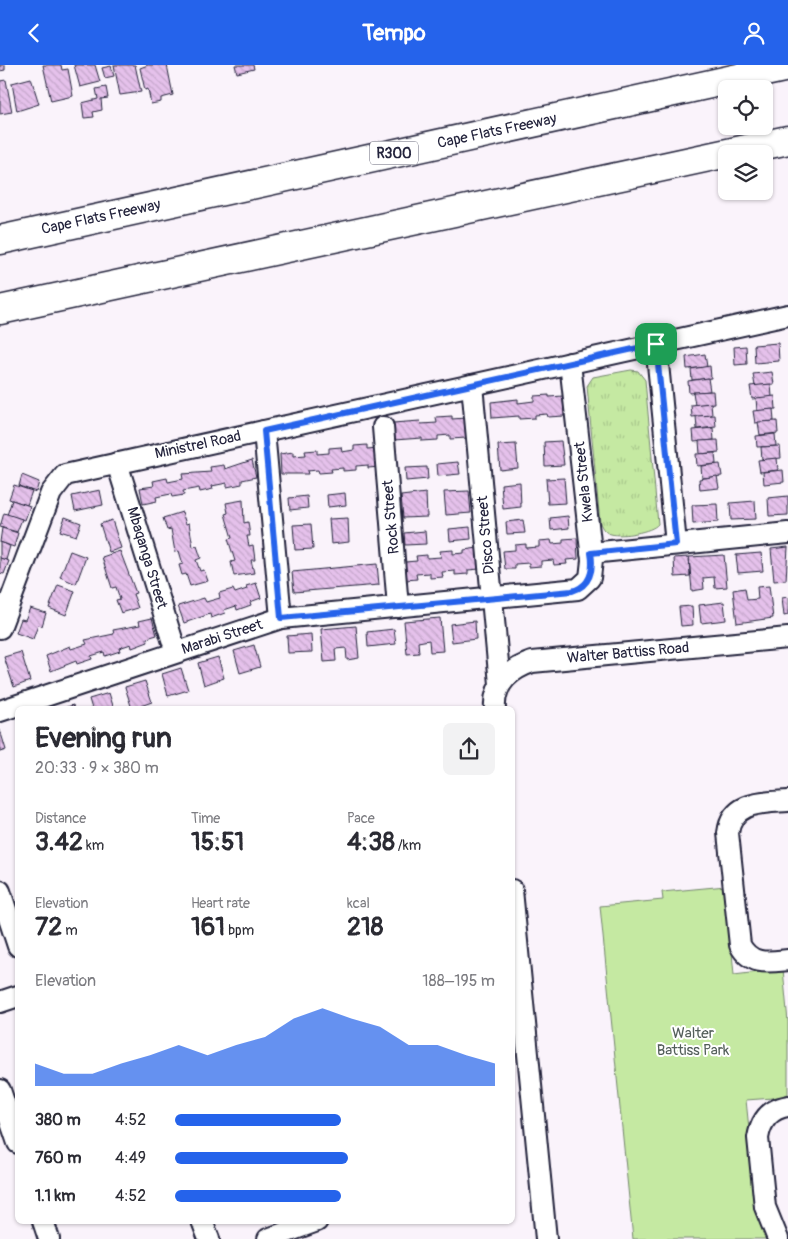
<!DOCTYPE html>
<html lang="en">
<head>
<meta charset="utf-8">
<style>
	:root { --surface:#fff; --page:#f2f2f3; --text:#2b2b33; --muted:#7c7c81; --accent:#2563eb }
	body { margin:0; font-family:Pangolin,sans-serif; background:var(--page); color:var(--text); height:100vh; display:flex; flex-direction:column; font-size:19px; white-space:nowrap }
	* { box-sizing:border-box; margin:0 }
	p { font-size:16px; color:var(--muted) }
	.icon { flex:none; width:28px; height:28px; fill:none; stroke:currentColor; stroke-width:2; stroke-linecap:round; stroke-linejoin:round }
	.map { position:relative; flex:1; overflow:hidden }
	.sheet { position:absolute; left:15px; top:641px; width:500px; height:518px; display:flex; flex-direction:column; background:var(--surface); border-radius:8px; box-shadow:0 1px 4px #0004 }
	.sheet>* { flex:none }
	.controls { position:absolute; left:718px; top:15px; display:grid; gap:10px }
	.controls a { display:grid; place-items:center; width:55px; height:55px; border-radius:8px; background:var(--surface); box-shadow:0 1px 4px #0004; font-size:25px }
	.pin { position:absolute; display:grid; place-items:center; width:42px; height:42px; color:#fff; margin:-21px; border-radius:10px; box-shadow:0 2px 8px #0006 }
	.round { display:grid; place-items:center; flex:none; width:52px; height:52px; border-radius:8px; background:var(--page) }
	.summary { display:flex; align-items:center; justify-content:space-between; height:85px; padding:0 20px }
	h1 { font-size:28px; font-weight:700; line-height:38px }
	.stats { display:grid; grid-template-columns:repeat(3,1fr); gap:8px; height:85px; padding:5px 20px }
	.stats div { display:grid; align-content:center }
	.stats b { font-size:25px; font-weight:700 }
	.stats small { font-size:14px; font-weight:400 }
	.stats p { font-size:14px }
	.chart { height:140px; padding:10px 20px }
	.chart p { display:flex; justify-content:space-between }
	.chart svg { width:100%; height:90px; margin-top:5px; fill:var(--accent); opacity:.7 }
	ul { padding:0 20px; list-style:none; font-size:16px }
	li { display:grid; grid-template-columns:80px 60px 1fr; align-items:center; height:38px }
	li i { height:12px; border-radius:6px; background:var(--accent) }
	header { display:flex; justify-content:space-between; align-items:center; height:65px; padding:0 20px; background:var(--accent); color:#fff; font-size:22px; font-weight:700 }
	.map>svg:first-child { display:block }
	.grass { fill:url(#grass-tufts); stroke:#74866e }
	.park { fill:#c5e9a2; stroke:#74866e }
	.building { fill:url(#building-back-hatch); stroke:#22223b }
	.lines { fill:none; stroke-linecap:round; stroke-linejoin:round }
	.street-casing { stroke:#22223b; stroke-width:24 }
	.highway-casing { stroke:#22223b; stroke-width:31 }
	.street { stroke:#fff; stroke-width:20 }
	.highway { stroke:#fff; stroke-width:28 }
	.route-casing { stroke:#fff; stroke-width:10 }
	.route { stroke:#2563eb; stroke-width:6 }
	.labels { text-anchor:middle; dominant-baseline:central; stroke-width:4; stroke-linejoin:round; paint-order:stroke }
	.shield { fill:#fff; stroke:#646476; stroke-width:1 }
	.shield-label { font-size:14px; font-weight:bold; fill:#22223b }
	.street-label { font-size:15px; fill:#22223b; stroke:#fff }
	.park-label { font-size:15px; fill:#535e5a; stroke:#fff }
</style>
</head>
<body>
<header><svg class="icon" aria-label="back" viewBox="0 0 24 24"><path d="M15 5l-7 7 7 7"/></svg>Tempo<svg class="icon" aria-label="person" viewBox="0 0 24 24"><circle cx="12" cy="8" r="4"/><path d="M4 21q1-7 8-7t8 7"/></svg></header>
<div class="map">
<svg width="788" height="1174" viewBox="0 0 788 1174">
	<defs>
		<pattern id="grass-tufts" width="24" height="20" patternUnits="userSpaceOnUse" patternTransform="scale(1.25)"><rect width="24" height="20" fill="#c5e9a2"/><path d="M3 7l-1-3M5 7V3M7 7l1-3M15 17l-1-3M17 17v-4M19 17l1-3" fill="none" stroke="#a9c88c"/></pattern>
		<pattern id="building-back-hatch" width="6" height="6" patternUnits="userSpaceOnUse" patternTransform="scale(1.25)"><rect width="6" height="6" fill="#e5c1eb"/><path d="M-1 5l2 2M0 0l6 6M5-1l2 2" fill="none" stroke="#c4a6ca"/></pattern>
	</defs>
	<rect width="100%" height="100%" fill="#faf3fb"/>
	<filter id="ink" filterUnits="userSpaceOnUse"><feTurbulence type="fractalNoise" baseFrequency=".02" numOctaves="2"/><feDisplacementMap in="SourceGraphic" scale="10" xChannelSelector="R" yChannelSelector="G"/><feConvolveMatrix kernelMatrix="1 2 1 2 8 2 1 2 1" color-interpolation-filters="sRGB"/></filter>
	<g filter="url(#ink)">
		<path class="grass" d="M631 305 638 306 645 315 658 459C652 467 621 472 611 469 605 468 602 463 600 458L587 321 593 312Z"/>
		<path class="park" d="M726 821 734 910 783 904 788 957V1032L746 1035 757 1142 770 1174H633L600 841 663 835 662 827Z"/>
		<g class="building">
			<path d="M0 0H5V5L0 6Z"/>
			<path d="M43 0H61L62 5 68 4 73 31 51 36Z"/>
			<path d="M74 0H95L100 17 80 22Z"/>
			<path d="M114 0H135L141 27 120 30Z"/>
			<path d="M148 0H167L173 30 161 33V37L151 39 148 24 145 25 140 3Z"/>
			<path d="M235 0H253L254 4 237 8Z"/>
			<path d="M111 1 114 11 105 13 102 3Z"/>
			<path d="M31 13 39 39 17 46 12 18Z"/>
			<path d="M6 15 12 47 0 49V16Z"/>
			<path d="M106 22 108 33 101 34 102 45 93 47 94 52 84 53 82 38 98 34 96 24Z"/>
			<path d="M778 278 779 296 755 298 754 280Z"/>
			<path d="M746 281 747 299 735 300 734 282Z"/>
			<path d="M705 289 707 302 687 304 686 292Z"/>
			<path d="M710 301 711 313 692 315 691 304Z"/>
			<path d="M772 307 774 319 755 321 753 309Z"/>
			<path d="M708 313 710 326 689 328 688 316Z"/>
			<path d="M771 319 772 332 752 334 750 321Z"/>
			<path d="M713 326 714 338 695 340 693 327Z"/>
			<path d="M549 330V332L563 331 564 351 548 352 547 349 535 350V353L519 354V351L492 353 491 337 518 334V338L534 336V331Z"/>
			<path d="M775 331 776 344 757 346 756 333Z"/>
			<path d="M711 338 712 350 692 352 691 340Z"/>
			<path d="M773 344 774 356 755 358 753 346Z"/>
			<path d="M715 350 716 362 697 364 696 351Z"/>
			<path d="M452 351V354L466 353 467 373 450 374V370L438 371V375L422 376V373L394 375 393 358 420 356 421 359 437 358 436 352Z"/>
			<path d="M777 356 778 368 760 370 758 357Z"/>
			<path d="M713 363 714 375 694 377 693 365Z"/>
			<path d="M775 369 776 381 757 382 756 371Z"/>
			<path d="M718 375 719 387 700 389 699 376Z"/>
			<path d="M561 376 564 400 545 401 544 377Z"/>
			<path d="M516 379 518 403 500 405 498 380Z"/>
			<path d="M367 380V384L378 383 380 402 368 403V400L356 401V405L343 406V403L331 404 332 407 319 408 318 405 307 406 308 409H281L280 389 293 387V391L306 390 305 386 317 385V389L329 388V383L341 382 342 387 354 385V381Z"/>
			<path d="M780 381 781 393 762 395 761 382Z"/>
			<path d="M715 388 716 399 697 401 696 389Z"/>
			<path d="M777 393 778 405 760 407 758 395Z"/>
			<path d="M252 395 256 412 242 415V419L227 422V418L212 421 213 424 200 427 199 423 183 426 184 430 172 432 171 429 156 432 157 436 143 439 140 423 154 421 153 416 167 413 168 417 183 414 182 409 211 407 210 402 224 400 225 404Z"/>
			<path d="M458 397 460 409 438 411 437 399Z"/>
			<path d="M720 399 722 411 702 413 701 401Z"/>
			<path d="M427 402 428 414 406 416 405 403Z"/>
			<path d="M783 405 784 417 764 419 763 407Z"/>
			<path d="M22 410 39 417 36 427 19 421Z"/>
			<path d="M717 411 719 423 700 425 699 414Z"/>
			<path d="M564 413 566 438 548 439 546 414Z"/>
			<path d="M520 417 521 442 503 444 501 419Z"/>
			<path d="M14 420 32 426 27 440 9 434Z"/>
			<path d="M100 425 103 440 75 446 72 431Z"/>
			<path d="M469 426 471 448 446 450 444 427Z"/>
			<path d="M345 428 346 440 328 442 327 430Z"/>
			<path d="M426 428 427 452 403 453 401 431Z"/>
			<path d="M307 431 308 443 290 445 289 433Z"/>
			<path d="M788 431V450L769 451 768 433Z"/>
			<path d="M12 435 30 441 25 455 7 450Z"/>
			<path d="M243 435 244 458 248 457 250 471H247L249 481 253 480 255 495H251L254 508 234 511 231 497 235 496 228 474 232 473 225 449 228 448 226 438Z"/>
			<path d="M755 436 756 454 731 455 730 438Z"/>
			<path d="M717 439 718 457 693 459 692 440Z"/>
			<path d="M182 447 186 459 189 458 193 482 197 481 201 493 196 495 200 506 204 505 208 516 190 521 186 509 182 510 179 500 183 499 179 486 175 487 171 464 167 465 163 453Z"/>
			<path d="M4 448 22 454 17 467 0 462Z"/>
			<path d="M568 451 569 463 551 465 550 453Z"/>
			<path d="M65 452 81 458 76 471 60 466Z"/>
			<path d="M348 453 349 477 331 479 329 454Z"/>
			<path d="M112 455 121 483 109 487 100 459Z"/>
			<path d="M523 455 525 468 507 469 506 457Z"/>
			<path d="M311 459 313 484 295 485 293 460Z"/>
			<path d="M470 462 471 474 450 476 449 464Z"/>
			<path d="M2 463 18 468 14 482 0 477Z"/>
			<path d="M425 466 426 479 405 480 404 468Z"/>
			<path d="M577 473 578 494 566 495 567 499 554 500 553 495 541 496V501L529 502V498L515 499V504H505L503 486 515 485V480L526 479V483L539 482V476L551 475 552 479 563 478V474Z"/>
			<path d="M0 477 10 481 6 495 0 493Z"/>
			<path d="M788 482 786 515 774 516 771 484Z"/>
			<path d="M478 483 480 504 468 505V509L455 510V506L442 507 443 512 430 513V508L416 509 417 514 406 515 405 497 417 496 416 491 427 490V493L441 492 440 486 453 485V489L464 488V485Z"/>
			<path d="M70 486 86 492 76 519 60 512Z"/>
			<path d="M120 486 136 528 133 529 138 543 121 548 116 535 120 534 116 522 112 523 102 492Z"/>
			<path d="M761 488 763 506 738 508 736 490Z"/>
			<path d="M724 490 727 522 715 523 714 512 703 513 704 524 692 526 689 492Z"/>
			<path d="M689 492 690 511 675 512 674 493Z"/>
			<path d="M0 493 9 496 4 509 0 508Z"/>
			<path d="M377 499 379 520 294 527 292 507Z"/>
			<path d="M256 518 261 533 250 537 251 540 237 545 236 541 224 545 225 548 211 553 210 549 184 558 178 541 204 533 206 537 220 533 219 528 233 524 235 528 247 524 246 521Z"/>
			<path d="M58 520 75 526 66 550 49 543Z"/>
			<path d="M769 521 773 553 737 558 733 525 745 523 747 535 758 534 757 522Z"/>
			<path d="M788 532V550L784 551 782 533Z"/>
			<path d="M724 537 726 555 701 558 699 540Z"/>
			<path d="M692 541 693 560 681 561 679 542Z"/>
			<path d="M30 543 46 548 42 561 38 560 33 574 16 568 21 554 25 555Z"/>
			<path d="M152 553 157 570 147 573 148 577 132 583 131 579 119 583 120 586 105 591 104 587 91 591 92 594 77 599 76 596 51 606 46 591 70 581 71 584 87 579 85 575 114 569 113 565 140 560 139 556Z"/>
			<path d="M440 553 443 586 430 587 429 575 418 577 419 588 407 589 404 556Z"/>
			<path d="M475 556 476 574 452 577 450 559Z"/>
			<path d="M356 561 359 593 347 595 346 583 335 584 336 596 324 597 321 564Z"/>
			<path d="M394 564 396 579 368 582 367 567Z"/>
			<path d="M311 569 312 587 288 588 287 571Z"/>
			<path d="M254 580 260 602 240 608 234 586Z"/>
			<path d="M21 587 30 616 14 622 4 592Z"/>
			<path d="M218 592 224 613 204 620 198 598Z"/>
			<path d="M181 603 188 625 168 631 162 609Z"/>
			<path d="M145 616 152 637 132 644 125 622Z"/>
			<path d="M109 628 114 644H92L89 634Z"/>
			<path d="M73 640 74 644H61Z"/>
			<path d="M0 665 6 685 0 687Z"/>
		</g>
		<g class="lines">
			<defs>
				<g id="street">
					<path d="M656 279 676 479"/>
					<path d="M472 320 500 619"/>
					<path d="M383 362 398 542"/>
					<path d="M264 366 281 553"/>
					<path d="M117 398 176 587"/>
					<path d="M591 488 788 468"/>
					<path d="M0 563 51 428 65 410 788 250"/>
					<path d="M495 644C493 619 511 604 532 597L788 573"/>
					<path d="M0 646 281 553 578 524 590 513 592 495 570 298"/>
					<path d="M788 736C762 738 732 736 728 768L740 880C751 901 769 897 788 895"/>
					<path d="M512 825 546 1174"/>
					<path d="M0 826 18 881"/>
					<path d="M0 937 18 931"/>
					<path d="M0 1025 18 1078"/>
					<path d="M43 1156 49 1174"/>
					<path d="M202 1156 209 1174"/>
					<path d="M268 1174 317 1156"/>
					<path d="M778 1174 765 1142 758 1073C761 1055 770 1044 788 1041"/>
				</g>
				<g id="highway">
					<path d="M0 175 788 2"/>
					<path d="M0 245 788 75"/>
				</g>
			</defs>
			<use href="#street" class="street-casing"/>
			<use href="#highway" class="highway-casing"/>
			<use href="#street" class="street"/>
			<use href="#highway" class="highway"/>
		</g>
	</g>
	<g class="lines" filter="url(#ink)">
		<defs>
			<path id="route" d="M656 279 676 479 591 488C594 505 590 521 572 526L281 553 264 366Z"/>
		</defs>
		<use href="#route" class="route-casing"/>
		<use href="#route" class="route"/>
	</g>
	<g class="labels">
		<rect class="shield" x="370" y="76.5" width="48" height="23" rx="4"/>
		<g class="shield-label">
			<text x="394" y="88">R300</text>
		</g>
		<g class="street-label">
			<text transform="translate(497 66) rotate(-12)">Cape Flats Freeway</text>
			<text transform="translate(101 152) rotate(-12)">Cape Flats Freeway</text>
			<text transform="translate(198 380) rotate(-12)">Ministrel Road</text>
			<text transform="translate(584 417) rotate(-96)">Kwela Street</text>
			<text transform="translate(391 452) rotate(-95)">Rock Street</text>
			<text transform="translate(486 470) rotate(-95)">Disco Street</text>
			<text transform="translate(147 493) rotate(73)">Mbaqanga Street</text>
			<text transform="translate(222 572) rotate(-18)">Marabi Street</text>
			<text transform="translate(628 588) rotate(-5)">Walter Battiss Road</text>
		</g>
		<g class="park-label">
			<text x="693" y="968">Walter<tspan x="693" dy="17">Battiss Park</tspan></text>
		</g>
	</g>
</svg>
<div class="controls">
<a><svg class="icon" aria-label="locate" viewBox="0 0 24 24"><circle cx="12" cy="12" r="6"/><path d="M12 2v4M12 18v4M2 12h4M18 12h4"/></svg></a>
<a><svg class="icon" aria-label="layers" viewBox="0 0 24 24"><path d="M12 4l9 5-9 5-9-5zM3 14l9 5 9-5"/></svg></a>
</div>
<div class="pin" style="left:656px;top:279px;background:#1e9e55"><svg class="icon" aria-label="arrive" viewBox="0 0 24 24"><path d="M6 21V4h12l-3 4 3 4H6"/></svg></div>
<section class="sheet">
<div class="summary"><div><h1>Evening run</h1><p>20:33 · 9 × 380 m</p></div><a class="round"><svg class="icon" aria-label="share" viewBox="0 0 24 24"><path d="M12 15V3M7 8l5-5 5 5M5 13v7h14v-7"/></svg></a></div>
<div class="stats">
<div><p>Distance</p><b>3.42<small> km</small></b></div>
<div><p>Time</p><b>15:51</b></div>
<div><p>Pace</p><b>4:38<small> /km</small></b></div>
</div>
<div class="stats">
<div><p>Elevation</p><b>72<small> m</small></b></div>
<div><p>Heart rate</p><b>161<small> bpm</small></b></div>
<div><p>kcal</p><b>218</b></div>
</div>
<div class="chart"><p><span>Elevation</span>188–195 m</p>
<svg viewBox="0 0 160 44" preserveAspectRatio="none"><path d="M0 44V33L10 38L20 38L30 33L40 29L50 24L60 29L70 24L80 20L90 11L100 6L110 11L120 15L130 24L140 24L150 29L160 33V44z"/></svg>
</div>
<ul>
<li><b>380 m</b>4:52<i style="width:52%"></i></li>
<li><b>760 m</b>4:49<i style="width:54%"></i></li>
<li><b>1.1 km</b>4:52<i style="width:52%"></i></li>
</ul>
</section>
</div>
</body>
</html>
